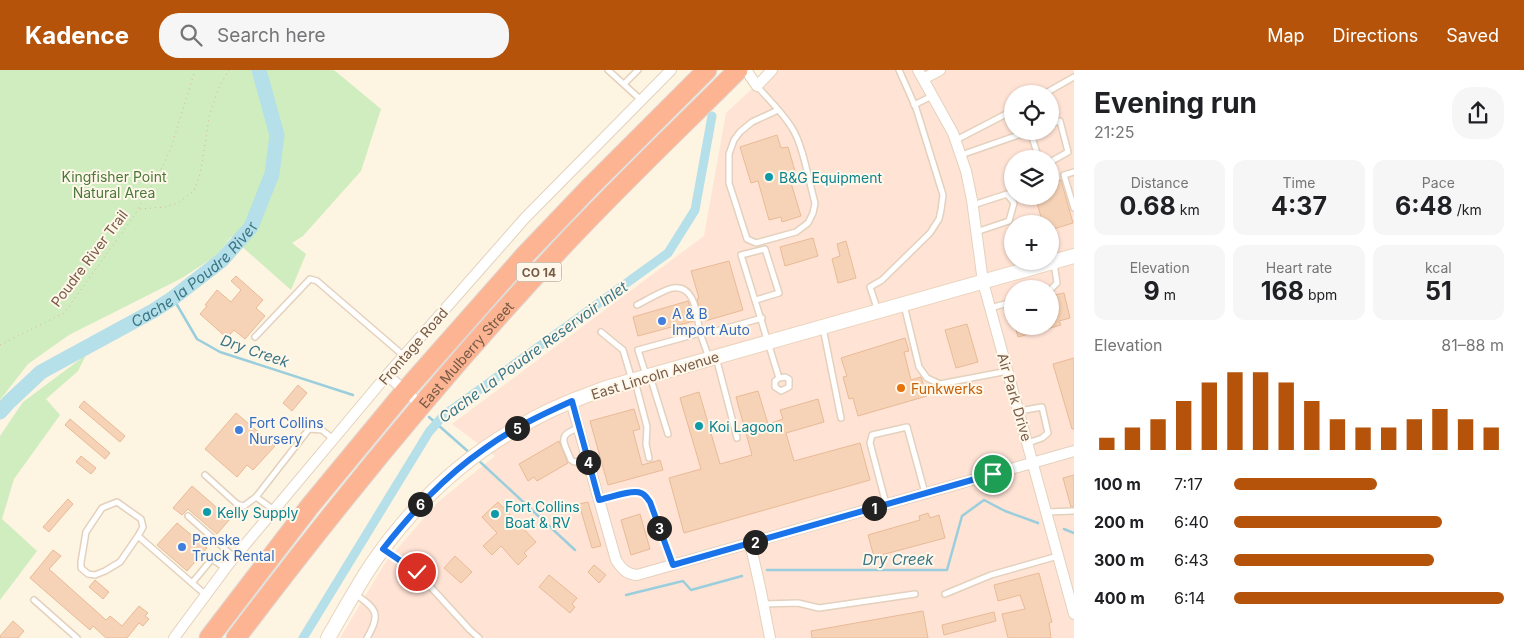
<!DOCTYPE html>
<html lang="en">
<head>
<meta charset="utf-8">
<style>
	:root { --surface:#fff; --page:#f6f6f6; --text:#202124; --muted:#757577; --accent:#b45309 }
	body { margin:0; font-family:Inter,sans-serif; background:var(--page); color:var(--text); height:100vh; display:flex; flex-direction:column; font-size:19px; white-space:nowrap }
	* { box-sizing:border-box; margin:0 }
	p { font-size:16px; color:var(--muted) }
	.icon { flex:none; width:28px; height:28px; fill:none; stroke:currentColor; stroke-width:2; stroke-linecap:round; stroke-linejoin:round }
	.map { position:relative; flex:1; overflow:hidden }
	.side { display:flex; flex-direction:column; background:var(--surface); width:450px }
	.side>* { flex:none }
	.tools { position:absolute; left:1004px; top:15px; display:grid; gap:10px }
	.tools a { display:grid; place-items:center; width:55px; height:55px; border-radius:50%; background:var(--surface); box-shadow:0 1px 4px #0004; font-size:25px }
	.pin { position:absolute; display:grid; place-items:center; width:42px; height:42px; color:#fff; margin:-21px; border:2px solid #fff; border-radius:50%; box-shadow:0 1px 5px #0007 }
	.km { position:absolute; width:25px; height:25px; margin:-12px; border-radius:50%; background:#222; color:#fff; font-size:14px; line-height:25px; text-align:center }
	.round { display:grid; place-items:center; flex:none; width:52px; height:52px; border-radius:20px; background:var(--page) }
	.summary { display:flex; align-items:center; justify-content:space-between; height:85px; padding:0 20px }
	h1 { font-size:28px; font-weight:700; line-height:38px }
	.figures { display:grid; grid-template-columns:repeat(3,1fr); gap:8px; height:85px; padding:5px 20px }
	.figures div { display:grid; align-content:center; border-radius:12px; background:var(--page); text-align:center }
	.figures b { font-size:25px; font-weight:700 }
	.figures small { font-size:14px; font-weight:400 }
	.figures p { font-size:14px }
	.chart { height:140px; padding:10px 20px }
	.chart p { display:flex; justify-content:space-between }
	.chart svg { width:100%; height:90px; margin-top:5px; stroke:var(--accent); stroke-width:6 }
	ul { padding:0 20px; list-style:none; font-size:16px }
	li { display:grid; grid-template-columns:80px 60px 1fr; align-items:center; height:38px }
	li i { height:12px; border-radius:6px; background:var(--accent) }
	header { display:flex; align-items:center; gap:30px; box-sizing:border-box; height:70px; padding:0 25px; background:var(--accent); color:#fff }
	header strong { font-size:24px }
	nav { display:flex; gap:28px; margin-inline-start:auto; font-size:18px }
	.search { width:350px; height:45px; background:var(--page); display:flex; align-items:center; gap:12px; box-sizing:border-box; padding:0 18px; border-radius:20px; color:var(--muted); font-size:19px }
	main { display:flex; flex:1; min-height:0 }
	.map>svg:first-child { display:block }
	.commercial { fill:#ffe3d5; fill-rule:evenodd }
	.green { fill:#cfedbf }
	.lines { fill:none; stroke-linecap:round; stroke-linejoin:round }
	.stream { stroke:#9acedc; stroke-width:2.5 }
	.canal { stroke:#b5dfe9; stroke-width:9 }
	.river { stroke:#b5dfe9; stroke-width:15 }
	.building { fill:#f6d3b7; stroke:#e9ba96 }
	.lane-casing { stroke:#e3d1bd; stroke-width:8 }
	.street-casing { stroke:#e3d1bd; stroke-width:12 }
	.secondary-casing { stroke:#ebd4bc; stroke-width:16 }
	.highway-casing { stroke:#ded7d3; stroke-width:21 }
	.path { stroke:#dab69a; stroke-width:1; stroke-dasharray:1 4; stroke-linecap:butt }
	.lane { stroke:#fff; stroke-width:5 }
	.street { stroke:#fff; stroke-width:10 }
	.secondary { stroke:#fff; stroke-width:14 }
	.highway { stroke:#fdb493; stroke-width:19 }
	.route-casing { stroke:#fff; stroke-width:10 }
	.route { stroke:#1a73e8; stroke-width:6 }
	.culture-dot { fill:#0f9aa8; stroke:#fff8ea; stroke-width:2 }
	.shop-dot { fill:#3f7fe0; stroke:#fff8ea; stroke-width:2 }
	.food-dot { fill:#e8710a; stroke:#fff8ea; stroke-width:2 }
	.labels { text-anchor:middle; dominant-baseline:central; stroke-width:4; stroke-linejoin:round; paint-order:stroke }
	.shield { fill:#fff8ea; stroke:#a08977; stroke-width:1 }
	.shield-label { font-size:12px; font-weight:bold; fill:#775a46 }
	.park-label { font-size:14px; fill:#4a793b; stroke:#fff8ea }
	.culture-label { font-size:14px; fill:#0d838f; stroke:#fff8ea; text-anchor:start }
	.street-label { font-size:14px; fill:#775a46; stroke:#fff8ea }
	.shop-label { font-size:14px; fill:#366cbe; stroke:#fff8ea; text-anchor:start }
	.food-label { font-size:14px; fill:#c56008; stroke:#fff8ea; text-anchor:start }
	.water-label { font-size:15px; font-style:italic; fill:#3b7686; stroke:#fff8ea }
</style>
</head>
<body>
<header>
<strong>Kadence</strong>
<div class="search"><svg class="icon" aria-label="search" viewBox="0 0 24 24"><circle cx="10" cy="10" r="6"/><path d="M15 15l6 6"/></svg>Search here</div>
<nav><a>Map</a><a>Directions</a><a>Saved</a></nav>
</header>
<main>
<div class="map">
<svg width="1074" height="568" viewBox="0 0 1074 568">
	<rect width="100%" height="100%" fill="#fef4e2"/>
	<path class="commercial" d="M772 0H1074V568H340L385 493 438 432 495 386 452 354 704 166 726 43ZM1012 24H1050V61H1012ZM1012 89H1050V126H1012ZM1012 154H1050V191H1012ZM1012 219H1050V256H1012Z"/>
	<g class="green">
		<path d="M0 0H334L381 39 361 101 303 166 292 173 306 184 291 220 231 167 217 185 182 208 69 265 28 294 0 330Z"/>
		<path d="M86 285 78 301 46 329 60 345 14 409 2 449 37 481 0 530V366L23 332Z"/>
	</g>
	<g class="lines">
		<g class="stream">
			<path d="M173 228 197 269 220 282 353 325"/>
			<path d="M429 347 471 384"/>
			<path d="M477 389 575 480"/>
			<path d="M1064 459 1074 463"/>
			<path d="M767 500H947L962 446 984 430 1005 441 1038 453"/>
			<path d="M626 525 683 511 691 520 742 506"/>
		</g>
		<path class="canal" d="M303 568 429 362 443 346 668 183 695 140 712 46"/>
		<path class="river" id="s1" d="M0 342 9 332 41 302 153 241 173 228 222 190 251 157 272 104 277 65 259 0"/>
	</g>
	<g class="building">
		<path d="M777 65 781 78 788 77 795 101 788 103 801 146 782 152 781 147 769 150 758 111 751 113 740 77Z"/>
		<path d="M1061 110 1073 153 1050 160V154H1043L1035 126H1050V113Z"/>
		<path d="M813 168 818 186 785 196 780 177Z"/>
		<path d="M846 171 856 208 838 213 832 189 840 186 837 174Z"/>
		<path d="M729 191 743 240 705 251 704 248H702L697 229 699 228 691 201Z"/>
		<path d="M236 206 263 230 256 238 265 246 245 269 234 260 227 268 200 244 207 236 205 235 217 220 231 232 241 220 231 211Z"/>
		<path d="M1064 223 1070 248 1059 251 1061 255 1018 267 1015 256H1050V226Z"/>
		<path d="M688 231 694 251 638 266 633 247Z"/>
		<path d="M967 254 978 292 956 298 945 260Z"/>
		<path d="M905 268 909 281 904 282 911 310 921 307 927 326 858 346 853 328 849 329 843 307 847 306 841 288Z"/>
		<path d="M1074 288V359H1072L1053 294Z"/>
		<path d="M298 315 307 323 292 341 283 333Z"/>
		<path d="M758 321 768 354 783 349 780 340 818 329 824 352 786 363 794 391 860 373 870 410 684 463 669 408 701 399 680 328 699 322 720 394 752 385 736 327Z"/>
		<path d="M84 331 125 366 120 372 79 337Z"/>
		<path d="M634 339 640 359 633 361 642 395 660 390 663 400 608 415 590 351Z"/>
		<path d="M236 343 275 376 253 400 247 395 237 407 205 379Z"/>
		<path d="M70 349 110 383 105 389 65 355Z"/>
		<path d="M559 371 568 393 537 411 534 407 528 411 519 394Z"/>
		<path d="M81 386 96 398 91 404 76 392Z"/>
		<path d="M1074 405V437H1071L1063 408Z"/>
		<path d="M192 416 230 449 217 464 188 439 182 445 173 438Z"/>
		<path d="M68 429 73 434 49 462 43 457Z"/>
		<path d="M498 432 536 472 524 483 527 486 518 495 501 476 492 485 483 476 497 463 482 447Z"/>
		<path d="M588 432 601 476 592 478 579 434Z"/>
		<path d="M928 443 930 448 939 445 945 468 874 487 868 465 920 450 919 446Z"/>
		<path d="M640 444 650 479 631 485 621 450Z"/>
		<path d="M177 453 207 478 187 501 157 475Z"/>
		<path d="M53 480 61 486 49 499 106 550 110 546 122 556 139 536 148 543 145 546 149 549 143 556 139 553 127 568H106L93 556 90 560 30 508Z"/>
		<path d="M455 486 472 502 461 513 444 498Z"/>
		<path d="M594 495 606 505 599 513 588 502Z"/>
		<path d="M1039 503 1052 552 1049 553 1051 568H1008L1002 544 1025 539 1020 525 998 531 994 515Z"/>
		<path d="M549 505 577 528 572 534 575 537 570 543 539 517Z"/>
		<path d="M95 510 109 522 103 529 89 517Z"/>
		<path d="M923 541 928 568H812L811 561Z"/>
		<path d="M994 542 996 551 944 565 942 555Z"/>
		<path d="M13 551 24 561 18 568H0V566Z"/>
	</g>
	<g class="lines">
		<defs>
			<g id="lane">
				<path d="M608 0 641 30"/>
				<path d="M624 14 638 0"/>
				<path d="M757 16C769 30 783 43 792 58 803 75 809 112 815 133L813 143 808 153 796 162 756 173 747 169 729 113V84L734 70 740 62 752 52 778 40"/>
				<path d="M1044 24 1074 7"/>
				<path d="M914 35 932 26"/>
				<path d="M1050 54 1060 51 1068 82 1050 92"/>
				<path d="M1030 61 1039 89"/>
				<path d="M956 70 1012 41"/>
				<path d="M961 85 1030 61"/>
				<path d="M1074 102 1064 105 1074 138"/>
				<path d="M973 135 1007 124 1014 133 1009 151 976 162"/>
				<path d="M1050 220 1057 213 1054 193"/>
				<path d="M756 230 779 223 765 179 741 185 779 308 775 311V317L781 321 789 317V309L785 307 779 308"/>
				<path d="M637 235C645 231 665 219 673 218 696 214 697 248 700 263"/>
				<path d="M904 235 919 297 927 308 940 314 1008 301"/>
				<path d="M990 238 1012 232"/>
				<path d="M878 241 870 217 882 210 930 163 939 149 941 140 943 125 916 38 899 0"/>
				<path d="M823 258 841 348"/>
				<path d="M601 262 623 280 632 310"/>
				<path d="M713 262 762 248"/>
				<path d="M255 267 310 209 317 211 404 286"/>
				<path d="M716 287 737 368"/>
				<path d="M646 305 638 280 700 263 709 288"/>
				<path d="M650 306 668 364"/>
				<path d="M635 311 647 357 646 374 649 388"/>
				<path d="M1019 341 1042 337 1048 363 1042 368 1028 373"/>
				<path d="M579 358C556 365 564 372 571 390L574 392 588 390"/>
				<path d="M205 405 237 434 244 436 256 427 309 359 322 360 333 369"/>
				<path d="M256 427 274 440"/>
				<path d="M599 430C609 428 633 419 641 423 645 424 647 428 650 432L673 495"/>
				<path d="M886 434 870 373 872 365 907 357 925 423"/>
				<path d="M1047 442 1074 441"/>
				<path d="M188 446 234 487"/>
				<path d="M138 466 120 492 105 501 95 505 88 504 81 498V492L86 462 102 438 117 432 141 449 143 457 138 466 192 513"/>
				<path d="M383 480 417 502 470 560 479 568"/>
				<path d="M355 524C377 539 381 544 367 568"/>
				<path d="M945 524 991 505 1058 486"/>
				<path d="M206 525 192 513 212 489 225 498"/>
				<path d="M34 530 77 568"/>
				<path d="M764 534 798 533 819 538 915 524"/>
			</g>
			<g id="street">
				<path d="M746 0 757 16 772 0"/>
				<path d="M918 0 953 63 966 101 972 130 983 212 1074 544"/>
				<path d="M923 9 940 0"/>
				<path d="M387 305 420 334"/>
				<path d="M571 331 616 490C622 499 626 504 637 505L1074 381"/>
				<path d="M750 473 760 517 770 568"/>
				<path d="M174 568 228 495 387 305 525 148 671 0"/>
			</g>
			<path id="secondary" d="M328 568C344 541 359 512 377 487 416 432 467 385 526 353 552 338 579 328 606 318L1074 186"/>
			<g id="highway">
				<path d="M209 568 310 436 405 321 525 185 589 118 707 0"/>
				<path id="s2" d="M236 568C338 433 445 302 561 178 618 117 679 59 738 0"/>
			</g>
		</defs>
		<use href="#lane" class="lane-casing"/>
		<use href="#street" class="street-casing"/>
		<use href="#secondary" class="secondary-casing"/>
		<use href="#highway" class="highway-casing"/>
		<g class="path">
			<path d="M140 139 165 137 178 133 194 121 200 104 206 69 209 47 218 19 229 0"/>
			<path d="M0 275 64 243 134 146 164 94 171 78 195 0"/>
		</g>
		<use href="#lane" class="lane"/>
		<use href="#street" class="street"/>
		<use href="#secondary" class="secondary"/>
		<use href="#highway" class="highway"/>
	</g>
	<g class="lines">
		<defs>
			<path id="route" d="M417 502 383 479C413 441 444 407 484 379 511 359 541 345 572 331L599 430C608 428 633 419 641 423 645 424 647 428 650 432L673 495 993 404"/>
		</defs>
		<use href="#route" class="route-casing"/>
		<use href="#route" class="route"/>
	</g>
	<g class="culture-dot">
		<circle cx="769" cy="107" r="5"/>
		<circle cx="699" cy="356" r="5"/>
		<circle cx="207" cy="442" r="5"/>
		<circle cx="495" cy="444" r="5"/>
	</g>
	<g class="shop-dot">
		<circle cx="662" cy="251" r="5"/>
		<circle cx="239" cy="360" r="5"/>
		<circle cx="182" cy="477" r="5"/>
	</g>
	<circle class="food-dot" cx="901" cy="318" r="5"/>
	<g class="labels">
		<rect class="shield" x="516.5" y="192.5" width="45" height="19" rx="4"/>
		<g class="shield-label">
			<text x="539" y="202">CO 14</text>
		</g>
		<g class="park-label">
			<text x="114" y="106">Kingfisher Point<tspan x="114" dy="16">Natural Area</tspan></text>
		</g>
		<g class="culture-label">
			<text x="779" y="107">B&amp;G Equipment</text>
			<text x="709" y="356">Koi Lagoon</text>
			<text x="505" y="436">Fort Collins<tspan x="505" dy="16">Boat &amp; RV</tspan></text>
			<text x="217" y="442">Kelly Supply</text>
		</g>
		<g class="street-label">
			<text transform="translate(89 188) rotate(-53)">Poudre River Trail</text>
			<text transform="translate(413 276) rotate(-49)">Frontage Road</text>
			<text stroke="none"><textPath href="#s2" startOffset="365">East Mulberry Street</textPath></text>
			<text transform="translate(655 305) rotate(-17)">East Lincoln Avenue</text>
			<text transform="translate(1015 327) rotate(74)">Air Park Drive</text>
		</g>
		<g class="shop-label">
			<text x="672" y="243">A &amp; B<tspan x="672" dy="16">Import Auto</tspan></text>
			<text x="249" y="352">Fort Collins<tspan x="249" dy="16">Nursery</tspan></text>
			<text x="192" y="469">Penske<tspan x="192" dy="16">Truck Rental</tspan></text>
		</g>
		<g class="food-label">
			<text x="911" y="318">Funkwerks</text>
		</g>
		<g class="water-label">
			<text stroke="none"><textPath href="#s1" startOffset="240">Cache la Poudre River</textPath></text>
			<text transform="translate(255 281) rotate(19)">Dry Creek</text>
			<text transform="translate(533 282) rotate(-36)">Cache La Poudre Reservoir Inlet</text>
			<text x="898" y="489">Dry Creek</text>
		</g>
	</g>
</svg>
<div class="tools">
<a><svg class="icon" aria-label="locate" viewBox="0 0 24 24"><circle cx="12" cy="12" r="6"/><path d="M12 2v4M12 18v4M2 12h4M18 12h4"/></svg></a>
<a><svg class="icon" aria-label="layers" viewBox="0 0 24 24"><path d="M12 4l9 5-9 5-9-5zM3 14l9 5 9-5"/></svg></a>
<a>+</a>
<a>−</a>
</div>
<div class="pin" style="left:993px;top:404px;background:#1e9e55"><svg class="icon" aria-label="arrive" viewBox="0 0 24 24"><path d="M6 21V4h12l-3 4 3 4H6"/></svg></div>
<div class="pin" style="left:417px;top:502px;background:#d93025"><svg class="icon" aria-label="check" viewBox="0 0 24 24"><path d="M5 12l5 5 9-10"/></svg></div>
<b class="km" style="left:874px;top:438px">1</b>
<b class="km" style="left:755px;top:472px">2</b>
<b class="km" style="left:659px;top:458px">3</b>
<b class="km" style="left:588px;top:392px">4</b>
<b class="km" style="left:517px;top:358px">5</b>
<b class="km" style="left:420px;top:434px">6</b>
</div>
<section class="side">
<div class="summary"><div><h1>Evening run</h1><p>21:25</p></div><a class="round"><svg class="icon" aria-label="share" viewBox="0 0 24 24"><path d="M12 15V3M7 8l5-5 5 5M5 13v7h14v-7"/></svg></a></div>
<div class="figures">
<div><p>Distance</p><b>0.68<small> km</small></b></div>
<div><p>Time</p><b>4:37</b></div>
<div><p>Pace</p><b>6:48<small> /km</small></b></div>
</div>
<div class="figures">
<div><p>Elevation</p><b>9<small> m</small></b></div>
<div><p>Heart rate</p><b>168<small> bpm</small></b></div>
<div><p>kcal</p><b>51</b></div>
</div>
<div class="chart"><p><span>Elevation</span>81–88 m</p>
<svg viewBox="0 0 160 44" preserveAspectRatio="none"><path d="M5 44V38M15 44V33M25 44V29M35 44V20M45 44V11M55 44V6M65 44V6M75 44V11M85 44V20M95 44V29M105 44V33M115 44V33M125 44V29M135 44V24M145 44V29M155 44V33"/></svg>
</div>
<ul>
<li><b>100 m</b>7:17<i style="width:53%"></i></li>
<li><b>200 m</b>6:40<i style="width:77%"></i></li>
<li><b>300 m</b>6:43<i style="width:74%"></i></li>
<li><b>400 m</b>6:14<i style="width:100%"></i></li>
</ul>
</section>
</main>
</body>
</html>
